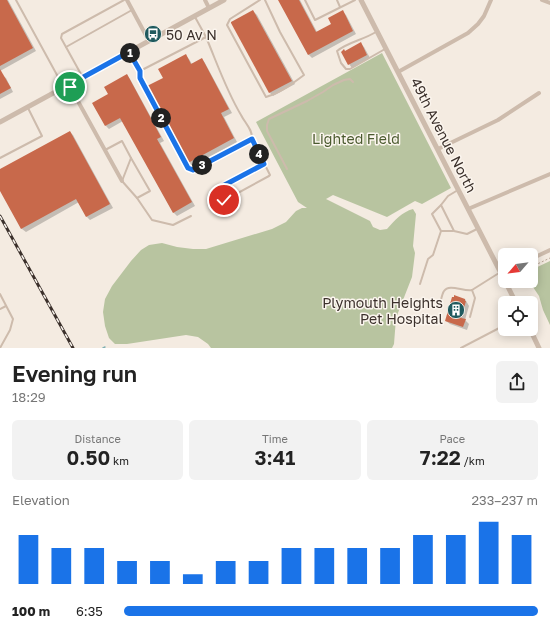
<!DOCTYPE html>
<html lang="en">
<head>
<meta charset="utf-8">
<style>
	:root { --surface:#fff; --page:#f2f2f2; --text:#222; --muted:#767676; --accent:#1a73e8 }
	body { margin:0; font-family:"Golos Text",sans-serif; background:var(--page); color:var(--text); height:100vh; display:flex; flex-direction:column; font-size:15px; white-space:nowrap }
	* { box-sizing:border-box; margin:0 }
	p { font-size:13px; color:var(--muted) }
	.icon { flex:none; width:22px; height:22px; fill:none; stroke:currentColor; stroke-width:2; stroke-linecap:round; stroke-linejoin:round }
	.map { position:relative; height:348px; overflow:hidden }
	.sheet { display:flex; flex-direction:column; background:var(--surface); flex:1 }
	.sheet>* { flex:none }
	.needle { width:26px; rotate:242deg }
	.tools { position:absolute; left:498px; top:248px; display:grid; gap:8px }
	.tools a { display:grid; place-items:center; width:40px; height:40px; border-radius:6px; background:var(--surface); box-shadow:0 2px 10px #0003; font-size:20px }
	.pin { position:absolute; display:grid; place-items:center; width:34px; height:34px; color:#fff; margin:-17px; border:2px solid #fff; border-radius:50%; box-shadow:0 1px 4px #0007 }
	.km { position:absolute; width:20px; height:20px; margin:-10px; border-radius:50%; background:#222; color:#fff; font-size:11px; line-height:20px; text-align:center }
	.round { display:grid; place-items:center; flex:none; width:42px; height:42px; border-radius:6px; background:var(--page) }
	.head { display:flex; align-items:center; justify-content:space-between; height:68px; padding:0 12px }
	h1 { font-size:22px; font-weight:600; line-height:30px }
	.stats { display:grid; grid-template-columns:repeat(3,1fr); gap:6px; height:68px; padding:4px 12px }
	.stats div { display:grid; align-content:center; border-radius:6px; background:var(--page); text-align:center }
	.stats b { font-size:20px; font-weight:600 }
	.stats small { font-size:11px; font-weight:400 }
	.stats p { font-size:11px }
	.chart { height:112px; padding:8px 12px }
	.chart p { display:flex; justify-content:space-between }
	.chart svg { width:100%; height:72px; margin-top:4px; stroke:var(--accent); stroke-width:6 }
	ul { padding:0 12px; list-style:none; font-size:13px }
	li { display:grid; grid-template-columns:64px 48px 1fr; align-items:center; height:30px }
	li i { height:10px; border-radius:5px; background:var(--accent) }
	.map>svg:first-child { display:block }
	.green { fill:#b8c4a0 }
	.shadow { fill:#0003 }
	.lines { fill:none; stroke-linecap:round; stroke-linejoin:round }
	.stream { stroke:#7fb0b2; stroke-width:1.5 }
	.building { fill:#c8694b }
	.path { stroke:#b9a596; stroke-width:1; stroke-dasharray:2 2; stroke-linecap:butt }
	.service { stroke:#cdbbac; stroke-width:2 }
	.minor { stroke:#cdbbac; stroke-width:4 }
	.tertiary { stroke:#cdbbac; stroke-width:5 }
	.rail-casing { stroke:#3b302b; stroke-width:3 }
	.rail { stroke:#fbf5ee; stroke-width:1.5; stroke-dasharray:4.5; stroke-linecap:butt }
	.route-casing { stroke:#fff; stroke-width:8 }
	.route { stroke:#1a73e8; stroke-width:5 }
	.labels { text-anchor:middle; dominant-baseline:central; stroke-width:3; stroke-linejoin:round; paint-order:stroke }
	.poi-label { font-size:14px; fill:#3b302b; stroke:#fbf5ee; text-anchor:start }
	.street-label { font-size:14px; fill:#3b302b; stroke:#fbf5ee }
	.park-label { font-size:14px; fill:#4a5a2e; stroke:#fbf5ee }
</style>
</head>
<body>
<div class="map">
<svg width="550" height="348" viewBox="0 0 550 348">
	<rect width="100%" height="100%" fill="#f4ebe1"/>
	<g class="green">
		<path d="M382 53 451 188 422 204 415 201 387 217 333 195 326 199 370 221 373 227 380 230 387 229C395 220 402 212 413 209L416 214 413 246 415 253 412 277 396 318 394 344 392 348H211L208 344 198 337 186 335 127 344H115L109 338 105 326 103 312 105 299 112 286 131 261 141 250 149 245 162 243 177 247 193 249H206L272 229 286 222 296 211 302 208H307L298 202 256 122Z"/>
		<path d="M550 261V325L543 310 539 296 533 287 527 282V281H531V270Z"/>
	</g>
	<g class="shadow">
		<path d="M0 0H8L36 51 0 71Z"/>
		<path d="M280 0H300L317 32 333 24 343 12 346 15 356 34 312 58 308 54Z"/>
		<path d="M253 11 257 15 295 84 273 96 270 93 232 23Z"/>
		<path d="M361 44 364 47 370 58 352 68 349 64 346 52Z"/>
		<path d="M185 55 189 59 192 64 202 59 205 63 232 113 224 117 237 142 192 166 189 162 165 78Z"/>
		<path d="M2 75 6 78 13 92 0 99V76Z"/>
		<path d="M127 75 130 79 164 141 160 143 195 206 177 216 173 212 123 121 109 129 106 126 93 104 109 95Z"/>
		<path d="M70 132 73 135 113 208 90 220 87 217 79 202 26 232 22 229 0 189V171Z"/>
		<path d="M465 299 469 306 465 320 469 324 467 330 450 324 446 321Z"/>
	</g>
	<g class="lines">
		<path class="stream" d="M103 348 105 347"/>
	</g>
	<g class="building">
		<path d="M0 0H7L33 48 0 66Z"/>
		<path d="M278 0H299L316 32 331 24 328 18 343 10 353 31 308 55Z"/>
		<path d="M253 10 292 81 269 93 231 23V22Z"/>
		<path d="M361 42 367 55 348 65 341 52 344 49 345 51Z"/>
		<path d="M186 54 191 64 202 58 229 109 221 113 234 138 188 163 147 86 163 78 158 69Z"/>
		<path d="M0 69 11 88 0 94Z"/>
		<path d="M127 74 161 137 157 139 192 202 173 213 120 118 105 126 92 103 108 94 104 87Z"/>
		<path d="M70 131 110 204 86 217 76 199 21 229 0 191V169Z"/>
		<path d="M454 295 465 299V301H466L461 318 466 319 463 327 445 321 452 297H454Z"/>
	</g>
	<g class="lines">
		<path class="path" d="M531 267 550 258"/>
		<g class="service">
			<path d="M16 0 63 86"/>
			<path d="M260 0 230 19 227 25 266 97C280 93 292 84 304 75L280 32 265 0"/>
			<path d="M305 0 315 20 355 0"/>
			<path d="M337 0 340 7"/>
			<path d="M376 32C363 40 348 42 337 51L341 63 346 69H350L385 49"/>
			<path d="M66 47 132 10"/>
			<path d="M130 53 140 71 206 37 195 17"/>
			<path d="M140 71V78L188 168 193 170 252 139C253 130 245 123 241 115 226 90 217 63 206 37"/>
			<path d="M82 76 61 38 62 34 124 0"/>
			<path d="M252 139 270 175 269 176 225 200H224L218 190 219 188 264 164"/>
			<path d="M105 150 122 141 131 158"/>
			<path d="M0 158 42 136 28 108"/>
			<path d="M131 158 150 191 137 198 122 181Z"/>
			<path d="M287 169 267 131V125L269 119 307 101 323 92 333 85 344 80 350 79 353 82"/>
			<path d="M458 190 448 196 441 205 454 231 467 234 477 229"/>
			<path d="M137 198 152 220 173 225 191 216"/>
			<path d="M441 231H453"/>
			<path d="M420 284 428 259 433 255 441 231 432 214 441 205"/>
			<path d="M0 294 13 319 10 330 0 348"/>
			<path d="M440 304C441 300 442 294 444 291 449 283 464 292 472 290L499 273"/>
			<path d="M0 309 6 306"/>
			<path d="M470 317 475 298 472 290"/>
			<path d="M512 329H513"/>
			<path d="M461 348 505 325"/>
		</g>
		<g class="minor">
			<path d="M127 0 149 41"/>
			<path d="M205 0 209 8"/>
			<path d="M542 0 550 3"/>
			<path d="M398 72 468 33 478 24 484 16 491 0"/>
			<path d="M69 85 122 181"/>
			<path d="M438 149 498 120 539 93"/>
			<path d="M468 209 550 174"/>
			<path d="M531 259 550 250"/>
		</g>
		<g class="tertiary">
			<path d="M361 0 505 281"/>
			<path d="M0 122 224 0"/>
			<path d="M505 281 516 303"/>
			<path d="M530 329 539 348"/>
		</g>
		<defs>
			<path id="rail" d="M0 216 73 348"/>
		</defs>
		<use href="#rail" class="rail-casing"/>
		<use href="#rail" class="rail"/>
	</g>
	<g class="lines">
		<defs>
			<path id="route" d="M70 87 69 85 129 52 140 71V78L188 168 193 170 252 139 264 164 219 188 218 190 224 200"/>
		</defs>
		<use href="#route" class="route-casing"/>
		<use href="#route" class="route"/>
	</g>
	<defs>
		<symbol id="bus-disc" viewBox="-11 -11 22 22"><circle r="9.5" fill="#1f5a5e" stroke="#fbf5ee"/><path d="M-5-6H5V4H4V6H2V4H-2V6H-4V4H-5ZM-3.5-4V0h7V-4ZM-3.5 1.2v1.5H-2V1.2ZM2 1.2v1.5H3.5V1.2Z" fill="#fff"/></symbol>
		<symbol id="building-disc" viewBox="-11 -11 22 22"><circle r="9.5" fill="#1f5a5e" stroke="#fbf5ee"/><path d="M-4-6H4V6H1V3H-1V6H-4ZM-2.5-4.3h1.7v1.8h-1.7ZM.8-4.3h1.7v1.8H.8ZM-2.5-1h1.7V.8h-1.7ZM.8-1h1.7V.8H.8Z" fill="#fff"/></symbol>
	</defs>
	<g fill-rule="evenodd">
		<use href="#bus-disc" x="143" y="24" width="20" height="20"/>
		<use href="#building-disc" x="446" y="300" width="20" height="20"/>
	</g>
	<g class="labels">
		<g class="poi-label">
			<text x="166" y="34">50 Av N</text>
			<text x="443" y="302" text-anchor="end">Plymouth Heights<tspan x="443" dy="16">Pet Hospital</tspan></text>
		</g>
		<g class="street-label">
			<text transform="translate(444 135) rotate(63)">49th Avenue North</text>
		</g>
		<g class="park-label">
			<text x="356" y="138">Lighted Field</text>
		</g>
	</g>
</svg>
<div class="tools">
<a><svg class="needle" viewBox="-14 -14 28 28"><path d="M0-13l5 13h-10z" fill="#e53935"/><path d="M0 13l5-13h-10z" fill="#767676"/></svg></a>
<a><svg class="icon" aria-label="locate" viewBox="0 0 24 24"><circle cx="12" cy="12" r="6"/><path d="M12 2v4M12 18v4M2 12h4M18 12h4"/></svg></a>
</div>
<div class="pin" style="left:70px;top:87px;background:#1e9e55"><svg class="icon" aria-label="arrive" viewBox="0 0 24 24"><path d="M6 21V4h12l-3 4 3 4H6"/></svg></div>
<div class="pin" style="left:224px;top:200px;background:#d93025"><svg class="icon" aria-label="check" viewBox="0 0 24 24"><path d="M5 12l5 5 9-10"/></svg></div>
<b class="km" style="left:130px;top:53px">1</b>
<b class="km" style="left:161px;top:118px">2</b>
<b class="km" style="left:202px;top:165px">3</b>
<b class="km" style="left:259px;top:154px">4</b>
</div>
<section class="sheet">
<div class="head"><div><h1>Evening run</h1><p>18:29</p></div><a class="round"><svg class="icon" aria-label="share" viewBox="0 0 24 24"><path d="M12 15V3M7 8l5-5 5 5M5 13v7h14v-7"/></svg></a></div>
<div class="stats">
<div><p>Distance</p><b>0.50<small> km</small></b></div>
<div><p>Time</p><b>3:41</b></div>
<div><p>Pace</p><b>7:22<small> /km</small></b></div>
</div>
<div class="chart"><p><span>Elevation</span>233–237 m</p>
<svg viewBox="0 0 160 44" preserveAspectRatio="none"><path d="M5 44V14M15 44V22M25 44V22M35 44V30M45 44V30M55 44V38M65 44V30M75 44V30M85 44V22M95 44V22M105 44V22M115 44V22M125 44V14M135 44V14M145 44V6M155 44V14"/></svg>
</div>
<ul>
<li><b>100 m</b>6:35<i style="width:100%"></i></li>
</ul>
</section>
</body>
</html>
